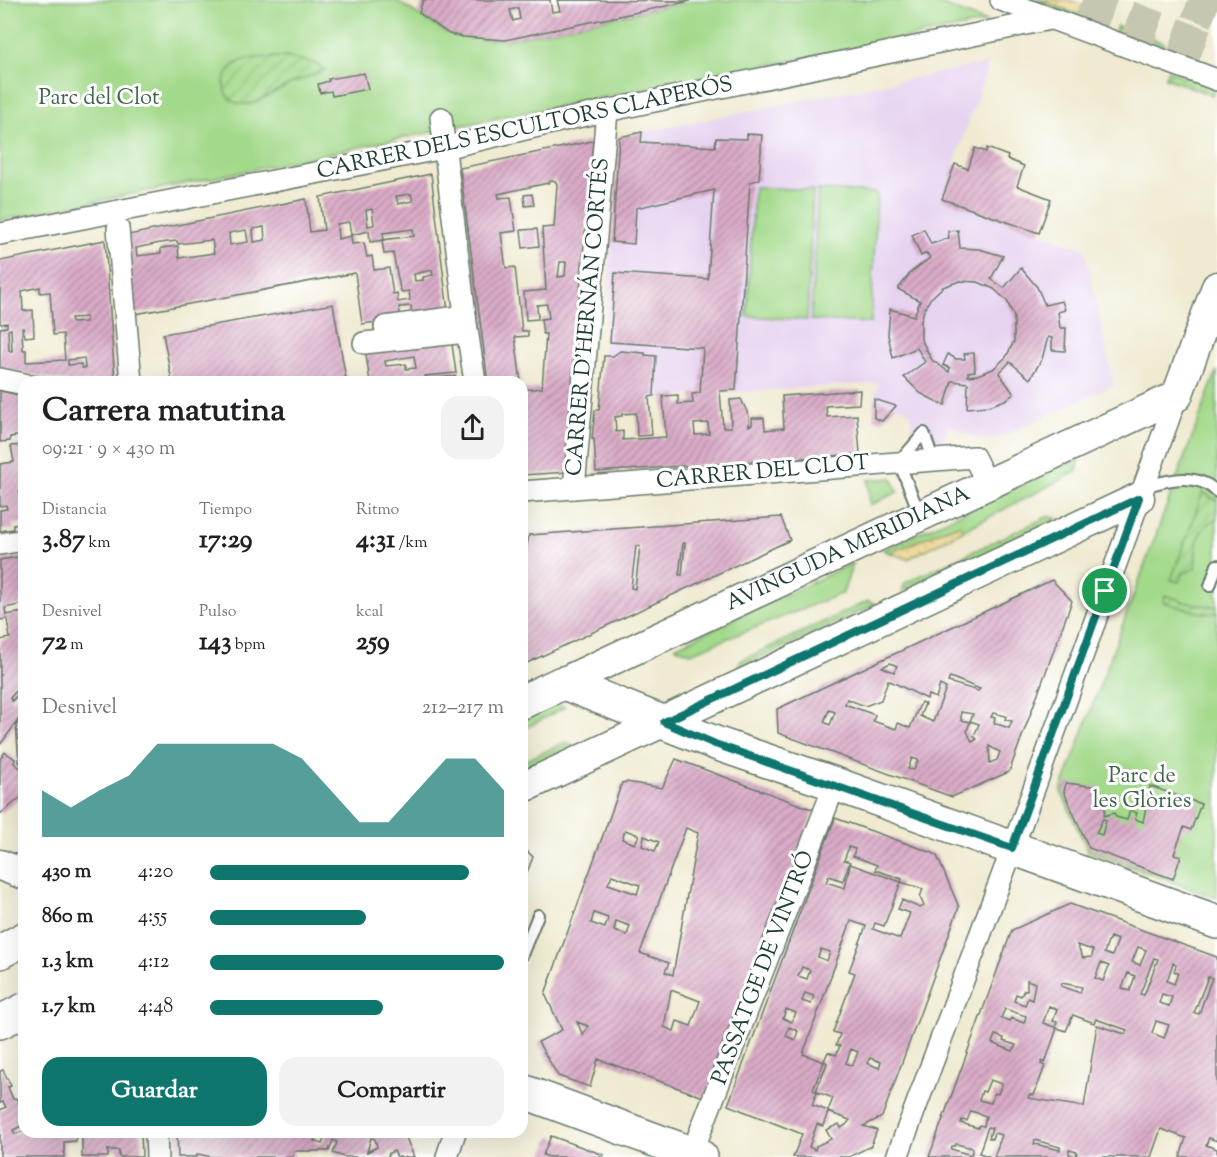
<!DOCTYPE html>
<html lang="es">
<head>
<meta charset="utf-8">
<style>
	:root { --surface:#fff; --page:#f2f2f2; --text:#202124; --muted:#757577; --accent:#0f766e }
	body { margin:0; font-family:"Sorts Mill Goudy",serif; background:var(--page); color:var(--text); height:100vh; display:flex; flex-direction:column; font-size:22px; white-space:nowrap }
	* { box-sizing:border-box; margin:0 }
	p { font-size:20px; color:var(--muted) }
	.icon { flex:none; width:33px; height:33px; fill:none; stroke:currentColor; stroke-width:2; stroke-linecap:round; stroke-linejoin:round }
	.map { position:relative; flex:1; overflow:hidden }
	.sheet { position:absolute; left:18px; top:376px; width:510px; height:762px; display:flex; flex-direction:column; background:var(--surface); border-radius:18px; box-shadow:0 6px 24px #0002 }
	.sheet>* { flex:none }
	.pin { position:absolute; display:grid; place-items:center; width:51px; height:51px; color:#fff; margin:-26px; border:3px solid #fff; border-radius:50%; box-shadow:0 2px 6px #0007 }
	.round { display:grid; place-items:center; flex:none; width:63px; height:63px; border-radius:18px; background:var(--page) }
	.overview { display:flex; align-items:center; justify-content:space-between; height:102px; padding:0 24px }
	h1 { font-size:33px; font-weight:700; line-height:45px }
	.figures { display:grid; grid-template-columns:repeat(3,1fr); gap:9px; height:102px; padding:6px 24px }
	.figures div { display:grid; align-content:center }
	.figures b { font-size:26px; font-weight:700 }
	.figures small { font-size:16px; font-weight:400 }
	.figures p { font-size:16px }
	.chart { height:168px; padding:12px 24px }
	.chart p { display:flex; justify-content:space-between }
	.chart svg { width:100%; height:108px; margin-top:6px; fill:var(--accent); opacity:.7 }
	.action { display:flex; gap:12px; margin-top:auto; padding:12px 24px }
	.action a { flex:1; height:69px; border-radius:18px; background:var(--accent); color:#fff; font-size:24px; font-weight:700; line-height:69px; text-align:center }
	.action a+a { background:var(--page); color:var(--text) }
	ul { padding:0 24px; list-style:none; font-size:20px }
	li { display:grid; grid-template-columns:96px 72px 1fr; align-items:center; height:45px }
	li i { height:15px; border-radius:8px; background:var(--accent) }
	.map>svg:first-child { display:block }
	.built { fill:#e6d3f0 }
	.green { fill:#a3d98a; stroke:#618b5f; stroke-width:1.5 }
	.sand { fill:url(#sand-dots); stroke:#868c69; stroke-width:1.5 }
	.garden { fill:url(#garden-furrows); stroke:#618b5f; stroke-width:1.5 }
	.building { fill:url(#building-hatch); fill-rule:evenodd }
	.lines { fill:none; stroke-linecap:round; stroke-linejoin:round }
	.primary-tunnel { stroke:#c5c7b1; stroke-width:33; stroke-dasharray:33 16; stroke-linecap:butt }
	.lane-casing { stroke:#687a6b; stroke-width:14 }
	.street-casing { stroke:#687a6b; stroke-width:24 }
	.secondary-casing { stroke:#687a6b; stroke-width:33 }
	.primary-casing { stroke:#687a6b; stroke-width:36 }
	.lane { stroke:#fff; stroke-width:10 }
	.street { stroke:#fff; stroke-width:21 }
	.secondary { stroke:#fff; stroke-width:30 }
	.primary { stroke:#fff; stroke-width:33 }
	.route-casing { stroke:#fff; stroke-width:12 }
	.route { stroke:#0f766e; stroke-width:8 }
	.labels { text-anchor:middle; dominant-baseline:central; stroke-width:6; stroke-linejoin:round; paint-order:stroke }
	.park-label { font-size:22px; fill:#40644a; stroke:#fff }
	.street-label { font-size:22px; fill:#1f3d34; stroke:#fff }
</style>
</head>
<body>
<div class="map">
<svg width="1217" height="1157" viewBox="0 0 1217 1157">
	<defs>
		<pattern id="sand-dots" width="8" height="8" patternUnits="userSpaceOnUse" patternTransform="scale(1.5)"><rect width="8" height="8" fill="#eeda9e"/><path d="M2 2h.1M6 6h.1" fill="none" stroke="#ccbc89" stroke-width="1.8" stroke-linecap="round"/></pattern>
		<pattern id="garden-furrows" width="10" height="10" patternUnits="userSpaceOnUse" patternTransform="scale(1.5)"><rect width="10" height="10" fill="#a3d98a"/><path d="M-1 1l2-2M0 10L10 0M9 11l2-2" fill="none" stroke="#8cbb78"/></pattern>
		<pattern id="building-hatch" width="6" height="6" patternUnits="userSpaceOnUse" patternTransform="scale(1.5)"><rect width="6" height="6" fill="#daabc7"/><path d="M-1 1l2-2M0 6l6-6M5 7l2-2" fill="none" stroke="#b08ca2"/></pattern>
	</defs>
	<rect width="100%" height="100%" fill="#fff"/>
	<filter id="ink" filterUnits="userSpaceOnUse"><feTurbulence type="fractalNoise" baseFrequency=".0167" numOctaves="2"/><feDisplacementMap in="SourceGraphic" scale="12" xChannelSelector="R" yChannelSelector="G"/><feConvolveMatrix kernelMatrix="1 2 1 2 8 2 1 2 1" color-interpolation-filters="sRGB"/></filter>
	<filter id="wash" filterUnits="userSpaceOnUse"><feTurbulence type="fractalNoise" baseFrequency=".008" numOctaves="4" result="noise"/><feDisplacementMap in="SourceGraphic" scale="24" xChannelSelector="R" yChannelSelector="G"/><feGaussianBlur stdDeviation="1.35" result="paint"/><feColorMatrix in="noise" values="0 0 0 0 0 0 0 0 0 0 0 0 0 0 0 0 0 1.4 0 .05"/><feComposite in="paint" operator="in"/></filter>
	<g filter="url(#wash)">
		<rect width="100%" height="100%" fill="#efead0"/>
		<path class="built" d="M989 63 942 199 1085 249 1114 385 1001 437 980 440 949 425 943 442 916 443 913 441 910 411 874 399 879 383 600 401 619 137Z"/>
		<g class="green">
			<path d="M0 0H395L449 34 481 39 505 40 695 0H929L987 22 507 116 198 181 0 220Z"/>
			<path d="M754 187 813 190 807 320 747 316Z"/>
			<path d="M818 190 877 193 871 323 811 320Z"/>
			<path d="M1217 370V898L1088 851 1061 791Z"/>
			<path d="M1081 457 1076 472 964 530 960 526 950 527 890 553 883 550Z"/>
			<path d="M892 478 898 492 870 505 868 480Z"/>
			<path d="M1049 516 1057 519 902 591 905 583Z"/>
			<path d="M853 563 843 593 691 653 675 647Z"/>
			<path d="M868 601 876 604 738 668 740 661Z"/>
			<path d="M554 703 565 707 522 730V718Z"/>
			<path d="M566 742 574 745 522 769V762Z"/>
		</g>
		<g class="sand">
			<path d="M1038 0H1069L1083 5 1080 15Z"/>
			<path d="M960 526 964 530 908 559 890 553 950 527Z"/>
		</g>
		<g class="garden">
			<path d="M1019 0H1038L1079 15 1083 5 1094 9 1092 16 1098 18 1095 27Z"/>
			<path d="M1117 26 1164 43 1161 51 1114 34Z"/>
			<path d="M285 57 314 63 325 70 290 84 254 103C223 111 213 77 239 62 251 56 272 58 285 57Z"/>
			<path d="M1168 70 1215 87 1212 95 1165 78Z"/>
			<path d="M1203 492 1217 501V519C1197 525 1194 550 1196 568L1182 574 1179 582 1171 580Z"/>
			<path d="M1165 595 1188 603 1217 607V613H1200L1163 602Z"/>
		</g>
		<g id="blocks">
			<g class="building">
				<path d="M423 0H550L552 12 560 11 557 0 690 1 505 40 463 37 449 34 419 13ZM518 8 520 19 513 21 510 10Z"/>
				<path d="M364 73 368 89 332 96 331 91 320 93 318 84 329 81 328 79Z"/>
				<path d="M642 132 641 142 715 147 716 138 747 139V134L762 135 759 180 750 182 736 390 720 391 723 428 731 427 730 400 741 399 749 416V426L752 425V418H764L765 430 784 428 782 396 860 390 859 404 826 406 827 417 857 415 860 454 596 472 594 439H592L595 410H599L604 356H613L620 351 645 353V355L656 356 654 396 649 397 652 435 637 436 636 413 622 414V416L615 417 616 432 623 431V440L666 437 663 396 678 395V404L693 403 692 394 700 393 703 348 610 342 615 273 708 279 714 190 636 208 634 244 612 242 619 137ZM708 423 709 434 695 435 694 424Z"/>
				<path d="M593 141 569 472 522 475V390L542 388 546 334H543L541 319 549 318 547 304 537 305 538 319 526 320 524 292 546 290 542 228 554 227 557 184 555 181 552 180 548 183 498 194 499 198 511 197 516 231 501 233 506 268 515 267 522 331H528V336L515 337 521 382H488L460 168ZM560 262H566L565 276 558 277Z"/>
				<path d="M975 148 986 152 987 148 1008 156 1007 159 1024 166 1017 186 1051 199 1039 233 942 199 955 164 968 169Z"/>
				<path d="M431 174 448 312 412 317 411 306 399 307 401 319 362 324 355 273 135 314 128 235 306 199 310 232 324 230 320 197ZM411 194 413 201 398 204 396 196ZM372 209 374 225 368 226 366 210ZM349 222 351 235 369 231 370 242 384 240 383 233 413 229 414 236 382 240 384 254 393 253 400 289 402 292 409 291 410 300 398 302 397 293 393 294 389 268 374 270 372 256 367 257 364 243 352 244 351 236 338 239 337 224ZM264 227 265 240 254 242 253 229ZM246 230 248 242 230 245 229 233ZM212 240 214 253 179 258 178 246 161 248V253L137 256 136 248 160 243 177 241 178 244ZM432 270 433 275 423 277V280L415 281 414 274Z"/>
				<path d="M532 194 534 205 525 206 524 195Z"/>
				<path d="M537 229 539 246 523 248 521 230Z"/>
				<path d="M924 229 931 244 949 238 948 231 958 230 960 248 979 249 1003 256 991 279 1004 288 1021 268 1037 287 1045 305 1062 301 1065 310 1058 312 1060 328H1066L1065 351 1052 350V338L1048 337 1042 359 1030 379 1010 362 999 373 1014 394 1005 400 989 406 967 408 968 383 952 381 945 405 939 403 920 393 904 377 925 362 917 348 893 358 888 335 890 309 914 316 920 301 898 289 911 272 930 258 927 253 921 256 912 235ZM960 281 978 282 994 289 1007 301 1014 317V341L1006 357 993 369 977 375 968 376V372L975 371 974 353 964 354 965 359H956L948 354 943 365 950 368 949 372 932 360 921 339V321L924 310 930 299 943 287Z"/>
				<path d="M105 240 115 382H69L0 369V328L7 327V323L0 324V261ZM40 287V293L50 292 53 335 63 334 65 360 26 362V350H23L22 328H24L25 337 34 336 33 310 23 311 22 291ZM86 317V322L72 323 71 318ZM11 329 12 351H9L8 330ZM84 358 85 368H82L81 364 68 365V360Z"/>
				<path d="M333 304 346 379 330 382H172L163 334Z"/>
				<path d="M451 337 456 373 425 376 426 379H415L416 382H370L365 348ZM414 356 416 368 406 369V364L386 366 385 361Z"/>
				<path d="M456 376 457 382H426L425 379Z"/>
				<path d="M0 391 24 396V435L10 437V441L0 442Z"/>
				<path d="M874 399 896 406 882 421 874 418Z"/>
				<path d="M24 445V491L19 492 20 495 24 494V523L13 524V529L0 531V510L7 509 6 505 0 506V464L14 462 11 446Z"/>
				<path d="M781 517 790 540 525 664 522 663V571L529 535ZM683 543H685L682 575H679ZM636 546H640L635 589 631 588Z"/>
				<path d="M24 556V604L5 608 6 615 24 612V682L10 698 12 701 24 687V712L0 745V640L10 638 7 619 0 620V560Z"/>
				<path d="M1052 580 1072 601 1009 772 952 797 778 733 777 709ZM890 663 897 666 894 672 882 667ZM950 677 980 689 978 691 948 682ZM888 680 927 699 928 695 936 698 940 685 946 688 933 722 920 716 925 704 921 702 910 728 898 723 896 729 873 721 875 715 845 704 847 699 865 706 881 700ZM829 710 835 712 830 725 824 722ZM961 712 973 714 970 721 979 724 974 736 977 739 972 742 967 731 970 722 961 720ZM993 713 1006 716 1005 720 1012 721 1009 728 994 723 995 718 991 717ZM989 746 1000 752 997 760 990 763ZM912 758 918 760 914 770 908 769Z"/>
				<path d="M24 723V767L19 762 16 724Z"/>
				<path d="M5 752 15 759 14 763 24 771V795L0 814V759Z"/>
				<path d="M676 759 814 810 706 1098 598 1059 590 1087 558 1076 538 1042 562 1030 545 994 622 783 626 782 662 788ZM686 828 698 833 673 975 665 972 669 963 640 953ZM625 830 639 835 635 844 622 839ZM644 836 659 842 655 851 642 846ZM612 875 640 885 637 894 608 884ZM594 913 608 918 605 928 591 923ZM616 921 630 926 627 935 614 931ZM671 990 700 1001 691 1026 677 1021 674 1031 664 1027ZM577 1022 588 1026 583 1035Z"/>
				<path d="M1066 783 1098 787 1105 809 1104 816 1114 813 1116 817 1127 820 1130 810 1137 813 1135 819 1143 822 1150 786 1201 804 1191 830 1184 827 1174 854 1181 856 1173 879 1089 848 1064 792ZM1103 819 1106 820 1102 835 1096 833Z"/>
				<path d="M835 818 933 853 937 856 959 907 882 1117 863 1126 877 1130 871 1146 849 1157H793L802 1134 728 1105ZM849 847 855 849 853 856 877 865 875 870 902 879 901 882 923 889 920 897 924 906 920 908 902 900 898 909 910 913 900 939 873 929 875 923 884 926 901 882 850 864 845 888 826 882 829 876 843 881 850 862 844 860ZM851 921 866 926 849 971 855 973 833 1032 840 1034 836 1045 840 1046 836 1055 828 1052 824 1061 827 1063 816 1091 813 1090 824 1062 803 1054ZM821 949 830 952 827 961 818 957ZM802 967 810 970 807 979 798 976ZM805 993 814 996 811 1004 802 1001ZM786 1009 796 1013 792 1022 783 1018ZM789 1027 798 1031 795 1040 786 1036ZM851 1049 858 1052 853 1064 851 1065 846 1063ZM870 1058 881 1062 879 1068 867 1063ZM817 1092 833 1098 828 1111 812 1105ZM828 1112 850 1120 846 1125 841 1128 839 1124 826 1130 831 1139 816 1146 815 1150 809 1147 817 1124 823 1126Z"/>
				<path d="M522 846 533 857 522 885Z"/>
				<path d="M1070 904 1217 957V1141L1209 1138 1206 1145 1217 1149V1157H1180L1186 1138 1161 1129 1151 1157H1076L1077 1152 1069 1150V1154L1076 1157H994L1002 1135 994 1133 992 1139 989 1138 992 1128 988 1127 979 1153 991 1157H929L1012 930ZM1110 937 1118 940 1112 956 1104 953ZM1077 945 1093 950 1092 957 1083 958ZM1138 947 1146 950 1140 965 1132 962ZM1154 958 1158 959 1144 995 1140 994ZM1101 963 1109 966 1103 981 1095 978ZM1173 963 1176 965 1174 971 1178 973 1174 984 1167 981ZM1128 973 1135 976 1130 991 1122 988ZM1208 977 1212 978 1199 1014 1194 1013ZM1027 980 1035 983 1032 1000 1028 998 1025 1005 1014 1001 1016 994 1021 996 1024 990H1027ZM1062 983 1082 987 1080 993 1061 986ZM1162 994 1172 997 1169 1006 1159 1003ZM1049 1006 1057 1009 1053 1021 1057 1022 1055 1027 1066 1031 1073 1015 1094 1023 1096 1019 1127 1030 1125 1034 1097 1025 1084 1107 1028 1098 1029 1095H1034L1045 1066 1041 1064 1042 1061 1045 1063 1057 1028 1043 1023ZM1005 1009 1026 1016 1024 1023 1011 1018 1010 1021 1001 1018ZM1156 1021 1169 1025 1164 1038 1152 1033ZM995 1035 1004 1038 1003 1041 1016 1045 1013 1051 992 1043ZM990 1080 1002 1084 998 1094 994 1093 991 1103 979 1100 982 1091 985 1092ZM971 1111 986 1116 984 1126 979 1125 978 1128 961 1123 962 1120 967 1121ZM1035 1140 1060 1147V1150L1034 1144ZM956 1144 973 1148 971 1155 951 1149 952 1146H955Z"/>
				<path d="M3 1070 11 1086 8 1087 13 1099 17 1098 22 1108 23 1125 13 1130 15 1134 24 1131V1132H76V1141L64 1142V1157H0V1110L6 1107 3 1102 0 1103V1071Z"/>
				<path d="M82 1132H141L142 1157H119V1150H108V1157H82Z"/>
				<path d="M177 1132H317L314 1141 322 1144 327 1132H395L397 1138 399 1137 405 1135 403 1136 401 1132H409L405 1135 414 1157H397L394 1151 389 1153 388 1157H344L333 1153 337 1142 333 1140 329 1151H294L293 1157H212L197 1154V1157H178ZM371 1138 375 1139 377 1147 367 1152Z"/>
				<path d="M551 1136 604 1155 603 1157H549L543 1155Z"/>
			</g>
		</g>
	</g>
	<g filter="url(#ink)">
		<use href="#blocks" fill-opacity="0" stroke="#687a6b" stroke-width="1.5"/>
		<g class="lines">
			<g class="primary-tunnel">
				<path d="M1082 0 1217 50"/>
				<path d="M1188 0 1217 11"/>
			</g>
			<defs>
				<g id="lane">
					<path d="M1143 487C1168 480 1196 471 1217 492"/>
					<path d="M920 515 899 462 924 433 933 459"/>
					<path d="M1210 586 1217 565"/>
					<path d="M522 955 538 915"/>
				</g>
				<g id="street">
					<path d="M1001 0 1217 80"/>
					<path d="M441 118 466 323 475 382"/>
					<path d="M118 228 131 382"/>
					<path d="M0 234 444 148 577 117 1050 19"/>
					<path d="M385 327 465 316"/>
					<path d="M364 343 467 332"/>
					<path d="M0 379 24 384"/>
					<path d="M574 488 607 111"/>
					<path d="M522 492 974 457 987 483"/>
					<path d="M0 544 24 540"/>
					<path d="M156 1132 157 1157"/>
					<path d="M692 1153 830 797 838 785"/>
					<path d="M447 1157 455 1132"/>
					<path d="M897 1157 1004 871 1177 396"/>
				</g>
				<g id="secondary">
					<path id="s1" d="M562 683 1177 396 1217 287"/>
					<path d="M522 788 1139 498"/>
					<path d="M0 865 24 874"/>
				</g>
				<g id="primary">
					<path d="M522 702 562 683 569 685 718 744 838 785 1217 922"/>
					<path d="M0 952 24 939"/>
					<path d="M0 1022 24 1010"/>
					<path d="M522 1091 701 1157"/>
				</g>
			</defs>
			<use href="#lane" class="lane-casing"/>
			<use href="#street" class="street-casing"/>
			<use href="#secondary" class="secondary-casing"/>
			<use href="#primary" class="primary-casing"/>
			<use href="#lane" class="lane"/>
			<use href="#street" class="street"/>
			<use href="#secondary" class="secondary"/>
			<use href="#primary" class="primary"/>
		</g>
	</g>
	<g class="lines" filter="url(#ink)">
		<defs>
			<path id="route" d="M1139 498 1012 848 715 744 664 722Z"/>
		</defs>
		<use href="#route" class="route-casing"/>
		<use href="#route" class="route"/>
	</g>
	<g class="labels">
		<g class="park-label">
			<text x="99" y="99">Parc del Clot</text>
			<text x="1142" y="777">Parc de<tspan x="1142" dy="25">les Glòries</tspan></text>
		</g>
		<g class="street-label">
			<text transform="translate(525 129) rotate(-12)">CARRER DELS ESCULTORS CLAPERÓS</text>
			<text transform="translate(589 317) rotate(-85)">CARRER D'HERNÁN CORTÉS</text>
			<text transform="translate(763 473) rotate(-5)">CARRER DEL CLOT</text>
			<text stroke="none"><textPath href="#s1" startOffset="316">AVINGUDA MERIDIANA</textPath></text>
			<text transform="translate(764 968) rotate(-69)">PASSATGE DE VINTRÓ</text>
		</g>
	</g>
</svg>
<div class="pin" style="left:1105px;top:591px;background:#1e9e55"><svg class="icon" aria-label="arrive" viewBox="0 0 24 24"><path d="M6 21V4h12l-3 4 3 4H6"/></svg></div>
<section class="sheet">
<div class="overview"><div><h1>Carrera matutina</h1><p>09:21 · 9 × 430 m</p></div><a class="round"><svg class="icon" aria-label="share" viewBox="0 0 24 24"><path d="M12 15V3M7 8l5-5 5 5M5 13v7h14v-7"/></svg></a></div>
<div class="figures">
<div><p>Distancia</p><b>3.87<small> km</small></b></div>
<div><p>Tiempo</p><b>17:29</b></div>
<div><p>Ritmo</p><b>4:31<small> /km</small></b></div>
</div>
<div class="figures">
<div><p>Desnivel</p><b>72<small> m</small></b></div>
<div><p>Pulso</p><b>143<small> bpm</small></b></div>
<div><p>kcal</p><b>259</b></div>
</div>
<div class="chart"><p><span>Desnivel</span>212–217 m</p>
<svg viewBox="0 0 160 44" preserveAspectRatio="none"><path d="M0 44V25L10 32L20 25L30 19L40 6L50 6L60 6L70 6L80 6L90 12L100 25L110 38L120 38L130 25L140 12L150 12L160 25V44z"/></svg>
</div>
<ul>
<li><b>430 m</b>4:20<i style="width:88%"></i></li>
<li><b>860 m</b>4:55<i style="width:53%"></i></li>
<li><b>1.3 km</b>4:12<i style="width:100%"></i></li>
<li><b>1.7 km</b>4:48<i style="width:59%"></i></li>
</ul>
<div class="action"><a>Guardar</a><a>Compartir</a></div>
</section>
</div>
</body>
</html>
